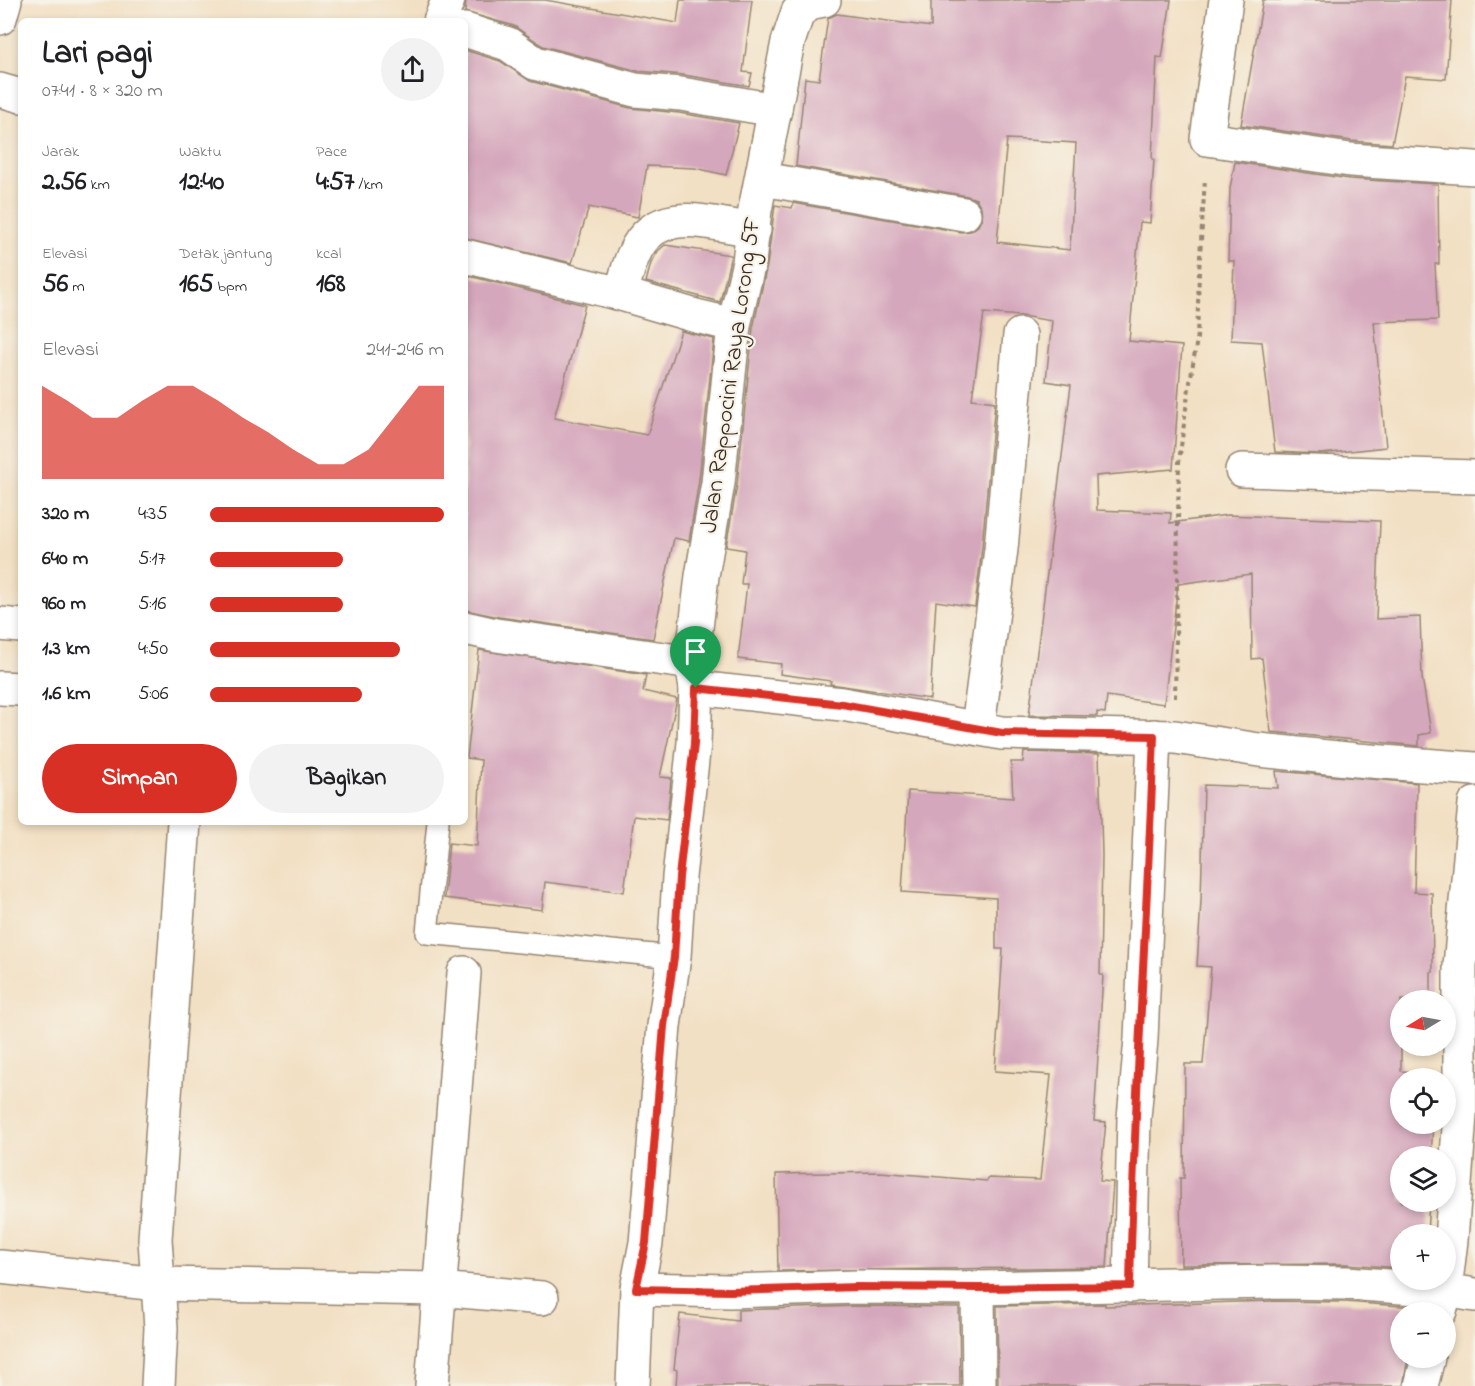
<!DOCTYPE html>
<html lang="id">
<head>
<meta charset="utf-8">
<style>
	:root { --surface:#fff; --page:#f2f2f2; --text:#202124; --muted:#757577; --accent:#d93025 }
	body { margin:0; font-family:"Indie Flower",sans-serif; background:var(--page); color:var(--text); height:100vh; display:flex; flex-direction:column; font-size:22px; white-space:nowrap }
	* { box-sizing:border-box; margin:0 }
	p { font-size:20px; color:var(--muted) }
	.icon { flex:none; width:33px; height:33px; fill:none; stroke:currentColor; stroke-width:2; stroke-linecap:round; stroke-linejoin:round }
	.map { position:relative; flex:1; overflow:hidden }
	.drawer { position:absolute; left:18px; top:18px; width:450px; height:807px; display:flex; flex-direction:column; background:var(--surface); border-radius:9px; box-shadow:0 3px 9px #0003 }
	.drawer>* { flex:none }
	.needle { width:39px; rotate:260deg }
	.controls { position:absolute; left:1390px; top:990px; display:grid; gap:12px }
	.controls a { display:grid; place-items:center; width:66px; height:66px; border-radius:50%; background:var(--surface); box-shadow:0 3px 9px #0003; font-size:30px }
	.pin { position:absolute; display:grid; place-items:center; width:51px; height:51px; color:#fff; margin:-62px -26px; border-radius:50% 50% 50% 0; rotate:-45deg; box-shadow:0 0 6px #0007 }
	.pin .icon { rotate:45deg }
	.round { display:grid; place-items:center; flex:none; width:63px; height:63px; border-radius:32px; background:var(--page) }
	.overview { display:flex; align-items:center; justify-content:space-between; height:102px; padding:0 24px }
	h1 { font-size:33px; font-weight:700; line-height:45px }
	.figures { display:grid; grid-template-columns:repeat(3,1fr); gap:9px; height:102px; padding:6px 24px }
	.figures div { display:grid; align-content:center }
	.figures b { font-size:26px; font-weight:700 }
	.figures small { font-size:16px; font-weight:400 }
	.figures p { font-size:16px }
	.chart { height:168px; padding:12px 24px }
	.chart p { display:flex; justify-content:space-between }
	.chart svg { width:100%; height:108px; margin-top:6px; fill:var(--accent); opacity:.7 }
	.button { display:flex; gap:12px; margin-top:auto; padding:12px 24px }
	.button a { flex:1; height:69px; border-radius:36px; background:var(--accent); color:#fff; font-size:24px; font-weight:700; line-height:69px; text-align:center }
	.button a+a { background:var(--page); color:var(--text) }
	ul { padding:0 24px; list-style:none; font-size:20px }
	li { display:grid; grid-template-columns:96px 72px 1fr; align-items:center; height:45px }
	li i { height:15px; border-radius:8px; background:var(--accent) }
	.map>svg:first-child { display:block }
	.building { fill:#d5a7bc; fill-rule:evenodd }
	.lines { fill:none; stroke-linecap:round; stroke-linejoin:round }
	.service-casing { stroke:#968571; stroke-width:24 }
	.minor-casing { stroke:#968571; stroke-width:36 }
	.path { stroke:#968571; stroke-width:4; stroke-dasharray:4.5 4.5; stroke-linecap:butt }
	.service { stroke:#fff; stroke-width:21 }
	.minor { stroke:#fff; stroke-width:33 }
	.route-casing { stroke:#fff; stroke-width:12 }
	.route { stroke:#d93025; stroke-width:8 }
	.labels { text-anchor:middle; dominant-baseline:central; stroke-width:4.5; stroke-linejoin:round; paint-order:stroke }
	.street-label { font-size:24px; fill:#3b2a1e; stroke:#f7f3e8 }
</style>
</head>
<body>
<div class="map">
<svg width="1475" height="1386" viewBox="0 0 1475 1386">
	<rect width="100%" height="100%" fill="#f7f3e8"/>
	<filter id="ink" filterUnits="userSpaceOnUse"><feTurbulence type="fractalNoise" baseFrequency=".0167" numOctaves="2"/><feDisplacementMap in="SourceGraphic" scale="12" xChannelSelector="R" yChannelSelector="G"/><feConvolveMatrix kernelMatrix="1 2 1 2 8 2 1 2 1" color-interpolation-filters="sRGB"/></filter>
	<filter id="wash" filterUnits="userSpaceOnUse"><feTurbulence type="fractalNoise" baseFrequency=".008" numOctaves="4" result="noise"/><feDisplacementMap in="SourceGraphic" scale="24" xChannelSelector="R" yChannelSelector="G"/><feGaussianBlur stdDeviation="1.35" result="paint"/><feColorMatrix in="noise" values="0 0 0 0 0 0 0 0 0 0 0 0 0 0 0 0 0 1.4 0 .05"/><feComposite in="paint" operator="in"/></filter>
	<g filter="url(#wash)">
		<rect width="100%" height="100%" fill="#f2e0c4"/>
		<g id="blocks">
			<g class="building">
				<path d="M466 0H545L677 23 680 0H752L743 72 752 73 749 86 684 75 638 71 543 46 514 26 465 12Z"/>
				<path d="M931 0H1171L1162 58 1157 57 1152 159H1154L1150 223 1140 222 1129 341 1182 346 1173 469 1096 476 1097 510 1171 513 1170 523 1227 515 1380 521 1376 619 1420 617 1422 677 1431 733 1419 735V746L1271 732 1262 658 1252 659 1251 574 1178 584 1164 704 1107 696 1105 713 1097 712V716L1029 715 1071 385 1046 381 1052 321 1022 316 984 313 972 399 995 402 982 547 975 607 936 601 930 699 830 684 831 681 780 674 781 664 738 659 747 584H741L745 550 726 547 737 485 753 328 767 266 775 205 792 208 793 203 961 232 971 231 978 226 982 218 981 207 976 199 967 196 796 166 805 78 819 80 828 18 837 14 931 27ZM1007 139 1076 143 1070 250 997 242Z"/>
				<path d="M1263 0H1452L1446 79 1405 76 1392 144 1352 141 1241 125Z"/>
				<path d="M465 50 500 61 530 81 630 108 679 113 739 123 726 175 695 168 647 166 638 217 589 207 572 263 465 238Z"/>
				<path d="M1235 162 1349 179 1438 184 1439 264H1435L1438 320 1374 322 1386 447 1321 454 1275 452 1262 342 1231 340 1234 261H1228L1230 188Z"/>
				<path d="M665 245 731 255 720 302 646 282 651 263 658 251Z"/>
				<path d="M465 275 585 305 554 418 647 435 681 331 714 339 699 480 689 541 674 538 653 639 499 617 465 610Z"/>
				<path d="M479 650 646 675 643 691 677 699 660 777 671 778 667 820 634 816 624 892 545 882 542 910 444 898 449 843 477 846 481 760 467 758Z"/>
				<path d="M1024 752 1099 754 1102 854 1100 975H1103L1094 1121 1106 1122 1100 1181 1113 1182 1107 1267 778 1271 776 1174 880 1172 987 1181 988 1178 1040 1180 1051 1075 995 1071 1003 949H996V898L902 892 908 791 1013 798 1011 762H1023Z"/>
				<path d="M1276 771 1417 783 1414 892 1432 893 1433 972H1431V1000H1401V1071L1435 1073V1078H1401V1124H1433L1431 1156H1401V1202H1429L1427 1234H1401V1268L1346 1264 1181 1265 1180 1178H1184L1185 1064H1203L1211 967 1197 966 1201 901 1204 785 1278 788Z"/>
				<path d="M1272 1301 1345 1302 1414 1307 1413 1312H1401V1358H1408L1403 1386H998L997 1306 1105 1304V1306Z"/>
				<path d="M857 1306 959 1307 960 1386H676L677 1370 674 1369 680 1314 738 1321V1310Z"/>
			</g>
		</g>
	</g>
	<g filter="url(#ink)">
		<use href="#blocks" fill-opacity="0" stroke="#968571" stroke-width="1.5"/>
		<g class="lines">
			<defs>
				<path id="service" d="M438 822 427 933 674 957"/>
				<g id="minor">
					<path d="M1226 0 1207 139 1350 160 1475 168"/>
					<path d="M0 18 5 0"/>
					<path d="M440 21 448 0"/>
					<path d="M465 30 508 44 535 63 635 90 681 94 775 110"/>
					<path d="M0 90 21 96"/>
					<path d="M763 179 964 214"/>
					<path d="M465 256 621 294 696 316 734 325"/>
					<path d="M621 294C625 280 628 266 634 254 656 203 711 224 754 230"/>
					<path d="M1242 470 1475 477"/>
					<path d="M0 624 21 626"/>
					<path d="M465 628 496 635 692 663 696 688 842 704 1002 733 1175 737 1259 750 1357 760 1475 769"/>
					<path d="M692 663 702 576 718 483 734 325 749 262 755 210 788 42 798 12 813 2 824 0"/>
					<path d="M0 688 21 689"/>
					<path d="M978 727 1001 549 1020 335"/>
					<path d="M0 1267 158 1284 438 1289 542 1298"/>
					<path d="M1130 1286 1134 1118 1141 1039 1154 736"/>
					<path d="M978 1288 979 1386"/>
					<path d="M637 1289 730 1291 857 1287 978 1288 1272 1282 1346 1283 1445 1290 1475 1295"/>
					<path d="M1440 1311 1445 1290 1451 1240 1460 1114V966L1475 804"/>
					<path d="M158 1386 161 1328 155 1239 184 822"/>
					<path d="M432 1386 464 973"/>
					<path d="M633 1386 637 1289 646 1243 664 1026 674 957 679 877 694 743 696 688"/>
					<path d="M1421 1386 1428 1358"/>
				</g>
			</defs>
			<use href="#service" class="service-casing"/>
			<use href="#minor" class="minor-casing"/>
			<path class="path" d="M1175 698 1179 462 1187 401 1197 339 1199 272 1205 179"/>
			<use href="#service" class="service"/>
			<use href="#minor" class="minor"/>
		</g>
	</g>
	<g class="lines" filter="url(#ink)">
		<defs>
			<path id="route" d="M696 688 842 704 1002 733 1154 736C1147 919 1134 1102 1130 1286L978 1288 857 1287 730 1291 636 1289 646 1243 664 1026 674 957 679 877 694 744Z"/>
		</defs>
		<use href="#route" class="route-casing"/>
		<use href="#route" class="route"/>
	</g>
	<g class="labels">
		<g class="street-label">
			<text transform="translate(732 375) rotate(-82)">Jalan Rappocini Raya Lorong 5F</text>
		</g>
	</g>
</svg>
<div class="controls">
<a><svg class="needle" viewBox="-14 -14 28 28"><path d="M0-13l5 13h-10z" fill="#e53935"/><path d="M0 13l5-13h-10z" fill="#757577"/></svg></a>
<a><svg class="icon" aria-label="locate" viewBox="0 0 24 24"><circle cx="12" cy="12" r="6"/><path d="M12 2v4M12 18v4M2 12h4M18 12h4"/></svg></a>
<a><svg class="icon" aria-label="layers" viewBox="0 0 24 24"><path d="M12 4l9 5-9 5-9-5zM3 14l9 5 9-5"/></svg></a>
<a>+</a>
<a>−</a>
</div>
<div class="pin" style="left:696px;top:688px;background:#1e9e55"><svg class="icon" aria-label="arrive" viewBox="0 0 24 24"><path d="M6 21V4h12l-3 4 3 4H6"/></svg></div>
<section class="drawer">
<div class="overview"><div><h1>Lari pagi</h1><p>07:41 · 8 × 320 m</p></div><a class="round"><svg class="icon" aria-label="share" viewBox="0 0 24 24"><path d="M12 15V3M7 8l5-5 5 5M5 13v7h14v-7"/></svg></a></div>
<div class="figures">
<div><p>Jarak</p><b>2.56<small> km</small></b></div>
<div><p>Waktu</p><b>12:40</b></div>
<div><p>Pace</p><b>4:57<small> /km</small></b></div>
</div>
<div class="figures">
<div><p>Elevasi</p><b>56<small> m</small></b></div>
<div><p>Detak jantung</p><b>165<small> bpm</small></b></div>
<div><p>kcal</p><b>168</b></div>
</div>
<div class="chart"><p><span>Elevasi</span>241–246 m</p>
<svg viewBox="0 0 160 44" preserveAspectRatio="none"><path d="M0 44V6L10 12L20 19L30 19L40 12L50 6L60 6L70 12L80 19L90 25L100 32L110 38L120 38L130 32L140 19L150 6L160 6V44z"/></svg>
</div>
<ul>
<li><b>320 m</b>4:35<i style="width:100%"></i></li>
<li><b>640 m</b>5:17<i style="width:57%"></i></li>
<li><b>960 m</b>5:16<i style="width:57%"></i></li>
<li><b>1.3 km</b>4:50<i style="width:81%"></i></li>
<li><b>1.6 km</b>5:06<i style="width:65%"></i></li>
</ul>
<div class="button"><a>Simpan</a><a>Bagikan</a></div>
</section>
</div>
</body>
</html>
